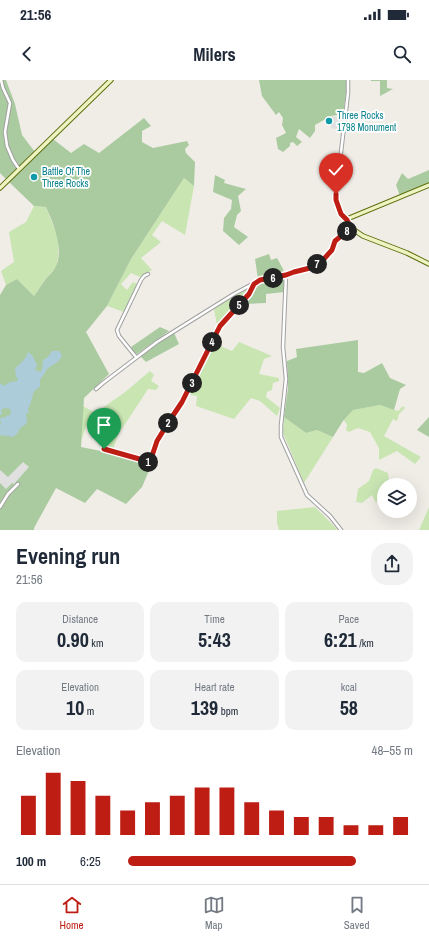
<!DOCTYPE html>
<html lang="en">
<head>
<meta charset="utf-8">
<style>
	:root { --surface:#fff; --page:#f2f2f3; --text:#1f2937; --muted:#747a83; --line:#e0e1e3; --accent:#bd1d13 }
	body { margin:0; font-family:"Archivo Narrow",sans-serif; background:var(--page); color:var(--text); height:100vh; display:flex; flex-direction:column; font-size:15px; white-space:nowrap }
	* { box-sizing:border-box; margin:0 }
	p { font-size:13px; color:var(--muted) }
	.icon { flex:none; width:22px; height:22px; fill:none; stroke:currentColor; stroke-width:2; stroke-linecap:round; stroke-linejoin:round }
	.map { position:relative; height:450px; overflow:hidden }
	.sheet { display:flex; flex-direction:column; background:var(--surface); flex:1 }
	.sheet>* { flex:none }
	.tools { position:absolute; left:377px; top:398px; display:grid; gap:8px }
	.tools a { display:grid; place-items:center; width:40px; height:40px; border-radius:50%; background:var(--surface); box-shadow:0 4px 16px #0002; font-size:20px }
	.pin { position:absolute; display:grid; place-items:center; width:34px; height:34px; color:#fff; margin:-41px -17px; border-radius:50% 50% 50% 0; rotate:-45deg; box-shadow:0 0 4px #0007 }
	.pin .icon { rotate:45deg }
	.km { position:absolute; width:20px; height:20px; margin:-10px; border-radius:50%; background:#222; color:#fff; font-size:11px; line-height:20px; text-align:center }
	.round { display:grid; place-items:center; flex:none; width:42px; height:42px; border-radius:16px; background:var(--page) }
	.head { display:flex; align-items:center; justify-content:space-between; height:68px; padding:0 16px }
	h1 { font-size:22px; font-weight:700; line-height:30px }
	.stats { display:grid; grid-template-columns:repeat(3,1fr); gap:6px; height:68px; padding:4px 16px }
	.stats div { display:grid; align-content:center; border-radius:10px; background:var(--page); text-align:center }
	.stats b { font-size:20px; font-weight:700 }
	.stats small { font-size:11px; font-weight:400 }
	.stats p { font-size:11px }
	.chart { height:112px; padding:8px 16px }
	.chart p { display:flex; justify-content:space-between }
	.chart svg { width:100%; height:72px; margin-top:4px; stroke:var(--accent); stroke-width:6 }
	ul { padding:0 16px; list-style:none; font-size:13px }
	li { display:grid; grid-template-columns:64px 48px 1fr; align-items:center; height:30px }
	li i { height:10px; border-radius:5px; background:var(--accent) }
	.status { display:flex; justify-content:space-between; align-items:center; height:28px; padding:0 20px; background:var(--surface); direction:ltr }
	.status svg { height:11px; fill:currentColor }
	header { display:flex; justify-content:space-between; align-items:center; height:52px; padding:0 16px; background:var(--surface); font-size:18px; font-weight:700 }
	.tab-bar { display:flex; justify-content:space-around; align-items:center; height:56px; border-top:1px solid var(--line); background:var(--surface); font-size:11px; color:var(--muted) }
	.tab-bar a { display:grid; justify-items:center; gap:2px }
	.tab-bar .on { color:var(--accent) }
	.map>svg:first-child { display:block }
	.grass { fill:#c8e5b2 }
	.forest { fill:#aacba0 }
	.parking { fill:#e0e0e0 }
	.water { fill:#acccd9 }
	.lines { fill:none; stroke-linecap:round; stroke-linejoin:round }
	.street-casing { stroke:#a1a1a1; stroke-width:4.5 }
	.secondary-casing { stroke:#5e6e0f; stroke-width:5.5 }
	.street { stroke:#fff; stroke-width:2.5 }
	.secondary { stroke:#eef4c1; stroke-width:3.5 }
	.route-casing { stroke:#fff; stroke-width:8 }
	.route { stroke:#bd1d13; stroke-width:5 }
	.culture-dot { fill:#0f9aa8; stroke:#fff; stroke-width:1.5 }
	.labels { text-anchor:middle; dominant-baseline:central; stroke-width:3.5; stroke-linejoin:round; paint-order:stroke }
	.culture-label { font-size:10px; fill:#0d838f; stroke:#fff; text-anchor:start }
</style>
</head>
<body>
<div class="status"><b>21:56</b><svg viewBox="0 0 49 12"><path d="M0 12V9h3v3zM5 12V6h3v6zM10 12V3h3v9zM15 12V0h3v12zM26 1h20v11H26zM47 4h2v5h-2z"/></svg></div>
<header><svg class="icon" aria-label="back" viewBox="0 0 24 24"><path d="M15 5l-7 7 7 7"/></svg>Milers<svg class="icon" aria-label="search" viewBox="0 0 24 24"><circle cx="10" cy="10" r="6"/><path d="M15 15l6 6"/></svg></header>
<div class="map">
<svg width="429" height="450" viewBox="0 0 429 450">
	<rect width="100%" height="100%" fill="#f0ede7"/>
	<g class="grass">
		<path d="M184 98 194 106 185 155 162 141 152 155 161 162 141 178 152 190 140 197 131 193 121 204 127 210 133 202 137 204 124 232 107 226 131 179Z"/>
		<path d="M34 126 46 127 58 158V178L56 187 44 201 34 216 17 199 6 205 1 191 14 182 9 152 26 142Z"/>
		<path d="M250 207 247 214 217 246 214 228Z"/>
		<path d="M239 262 272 276 264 279 259 294 279 298V301L273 303 272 310 267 312 266 317 280 328 277 336 260 321 251 318 234 339 196 326 197 316 190 315 213 263 232 271Z"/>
		<path d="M150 291 154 295 151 301 159 306 156 310 148 309 118 355 113 369 106 366 111 350 88 342 81 360 83 326 95 333 124 313Z"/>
		<path d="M380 325 398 331 403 326 405 328 399 334 397 341 393 339 384 356 421 377 415 384 397 371 379 380V368L370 352 358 348 349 352 346 350 347 345 344 340 353 330Z"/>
		<path d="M284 337 306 353 317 350 333 357 304 403 283 353Z"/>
		<path d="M376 388 388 393 389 402 387 405H384V411L376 423 372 415 362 423 356 422 358 409 369 401 373 390Z"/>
		<path d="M315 427 338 450H279L277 443V431Z"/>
		<path d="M429 427V450H419Z"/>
	</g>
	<g class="forest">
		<path d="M0 0H6L15 24 22 55 35 72 6 99 0 93Z"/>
		<path d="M259 0H346V13L343 34 331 36 315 45V51L310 58 299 49 296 57 302 62 297 66 293 62 290 63V66L283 72 278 69 276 58 286 53 282 45 283 38 279 32 276 35 262 16Z"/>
		<path d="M371 0H387V8L393 9 380 16V1H371Z"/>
		<path d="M144 38 151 46 142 51V62L153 68 187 61 189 65 185 69 186 73 195 82 194 106 184 98 131 179 107 226 86 252 109 294 84 318 81 367 121 375 151 386 142 407 126 424 97 409 85 423 56 408 34 448V450H0V215L6 205 17 199 34 216C38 211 41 205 45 200 48 196 53 192 55 188 65 171 53 142 46 127L34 126 9 102 53 59 71 73 84 64 99 73Z"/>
		<path d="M429 90V103L400 116 396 105 402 93 408 99Z"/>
		<path d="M215 95 225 100 224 103 246 109 238 116 241 131 237 135 234 147 248 157 239 165 223 151 224 138 231 129 232 120 213 112Z"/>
		<path d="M269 174 271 180 277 178 283 189 284 192 258 199 255 179Z"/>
		<path d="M284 197V212L266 214V223L245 224 256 206 264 202Z"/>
		<path d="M160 247 169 251 137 274 133 271 131 267Z"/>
		<path d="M174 253 179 264 146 282 140 276Z"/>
		<path d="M358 260V292L364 293 382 283 390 298 406 305 400 309 394 330 380 325 353 330 343 341 333 357 317 350 306 353 284 337 288 308 287 281 297 277 296 269Z"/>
		<path d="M429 337V357L417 350Z"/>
	</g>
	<g class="parking">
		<path d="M332 36 343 38 341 50 331 48Z"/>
		<path d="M23 382 29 387 14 404 12 403 6 409 0 403V390L8 397Z"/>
	</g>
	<path class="water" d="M52 271H59L62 275 59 281 48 288 40 300V307C30 311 34 321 28 328L29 332 26 334C27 342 29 343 20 348L18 353 16 354 14 357 1 355 0 357V345L1 344 0 338 6 337V336L10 335 11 332 10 329 5 328 1 330 2 334 0 335V303L4 306 10 302 17 301 18 298 16 297 15 288C21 283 26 279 28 272L32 275 37 285 35 290 40 292 42 290 43 280 48 277Z"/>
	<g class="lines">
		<defs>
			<g id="street">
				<path d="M1 0 3 8 10 23 5 52 7 66 13 80 19 89"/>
				<path d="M347 139C338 134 336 123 336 114L348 13V0"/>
				<path d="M286 195 283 267 286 299 281 345V357L307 415 330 436 341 450"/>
				<path d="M136 277 119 256 117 250 141 200 144 196 148 194"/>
				<path d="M96 309 103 303 157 262 234 214 260 200 286 195 294 192 310 188 322 181 332 170 335 161 351 148"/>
				<path d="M103 369 150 382 157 361 168 343 182 322 220 245 249 214 253 204"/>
				<path d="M0 427 8 414 18 404"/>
			</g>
			<g id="secondary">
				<path d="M429 105 347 139 351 148 363 156 407 173 429 184"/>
				<path d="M0 108 111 0"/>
			</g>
		</defs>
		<use href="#street" class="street-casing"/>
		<use href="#secondary" class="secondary-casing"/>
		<use href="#street" class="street"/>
		<use href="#secondary" class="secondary"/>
	</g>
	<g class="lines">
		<defs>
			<path id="route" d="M104 369 150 382 157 361 168 343 182 322 220 246 249 214 254 204 260 200 286 195 294 192 310 188 322 181 332 170 335 161 351 148 347 140 341 134 336 120V114"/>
		</defs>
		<use href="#route" class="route-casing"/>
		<use href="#route" class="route"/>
	</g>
	<g class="culture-dot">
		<circle cx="329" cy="41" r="4"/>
		<circle cx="34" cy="97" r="4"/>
	</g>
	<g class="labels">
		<g class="culture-label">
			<text x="337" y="35">Three Rocks<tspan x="337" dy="12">1798 Monument</tspan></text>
			<text x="42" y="91">Battle Of The<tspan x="42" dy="12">Three Rocks</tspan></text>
		</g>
	</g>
</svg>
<div class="tools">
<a><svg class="icon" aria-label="layers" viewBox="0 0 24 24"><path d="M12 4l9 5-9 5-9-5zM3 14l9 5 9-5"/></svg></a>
</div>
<div class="pin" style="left:104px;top:369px;background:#1e9e55"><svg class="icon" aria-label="arrive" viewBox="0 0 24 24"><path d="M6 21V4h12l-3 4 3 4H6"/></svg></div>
<div class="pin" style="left:336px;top:114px;background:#d93025"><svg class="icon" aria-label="check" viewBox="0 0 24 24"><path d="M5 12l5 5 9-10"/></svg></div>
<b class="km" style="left:148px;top:382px">1</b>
<b class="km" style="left:168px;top:343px">2</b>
<b class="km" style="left:192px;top:303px">3</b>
<b class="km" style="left:212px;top:262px">4</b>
<b class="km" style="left:239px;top:225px">5</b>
<b class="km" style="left:273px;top:198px">6</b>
<b class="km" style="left:317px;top:184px">7</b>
<b class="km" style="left:347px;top:151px">8</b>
</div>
<section class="sheet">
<div class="head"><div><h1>Evening run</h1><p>21:56</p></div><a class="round"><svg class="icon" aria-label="share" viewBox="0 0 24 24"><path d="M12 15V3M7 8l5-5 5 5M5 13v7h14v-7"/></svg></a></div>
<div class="stats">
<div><p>Distance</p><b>0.90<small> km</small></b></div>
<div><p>Time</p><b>5:43</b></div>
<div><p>Pace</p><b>6:21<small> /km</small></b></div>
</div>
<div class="stats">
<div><p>Elevation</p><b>10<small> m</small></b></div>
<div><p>Heart rate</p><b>139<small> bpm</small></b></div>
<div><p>kcal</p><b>58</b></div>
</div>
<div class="chart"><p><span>Elevation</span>48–55 m</p>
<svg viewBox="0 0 160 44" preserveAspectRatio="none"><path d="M5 44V20M15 44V6M25 44V11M35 44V20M45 44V29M55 44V24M65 44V20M75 44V15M85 44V15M95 44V24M105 44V29M115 44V33M125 44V33M135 44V38M145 44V38M155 44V33"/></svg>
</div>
<ul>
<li><b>100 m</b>6:25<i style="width:80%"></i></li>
</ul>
</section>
<nav class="tab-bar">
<a class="on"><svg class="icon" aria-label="home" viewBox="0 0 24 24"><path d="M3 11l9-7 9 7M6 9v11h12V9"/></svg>Home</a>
<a><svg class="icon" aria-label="map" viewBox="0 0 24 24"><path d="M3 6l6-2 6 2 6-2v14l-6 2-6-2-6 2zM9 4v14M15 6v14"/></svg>Map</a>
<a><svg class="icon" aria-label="saved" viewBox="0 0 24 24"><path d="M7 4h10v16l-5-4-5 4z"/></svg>Saved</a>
</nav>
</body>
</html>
